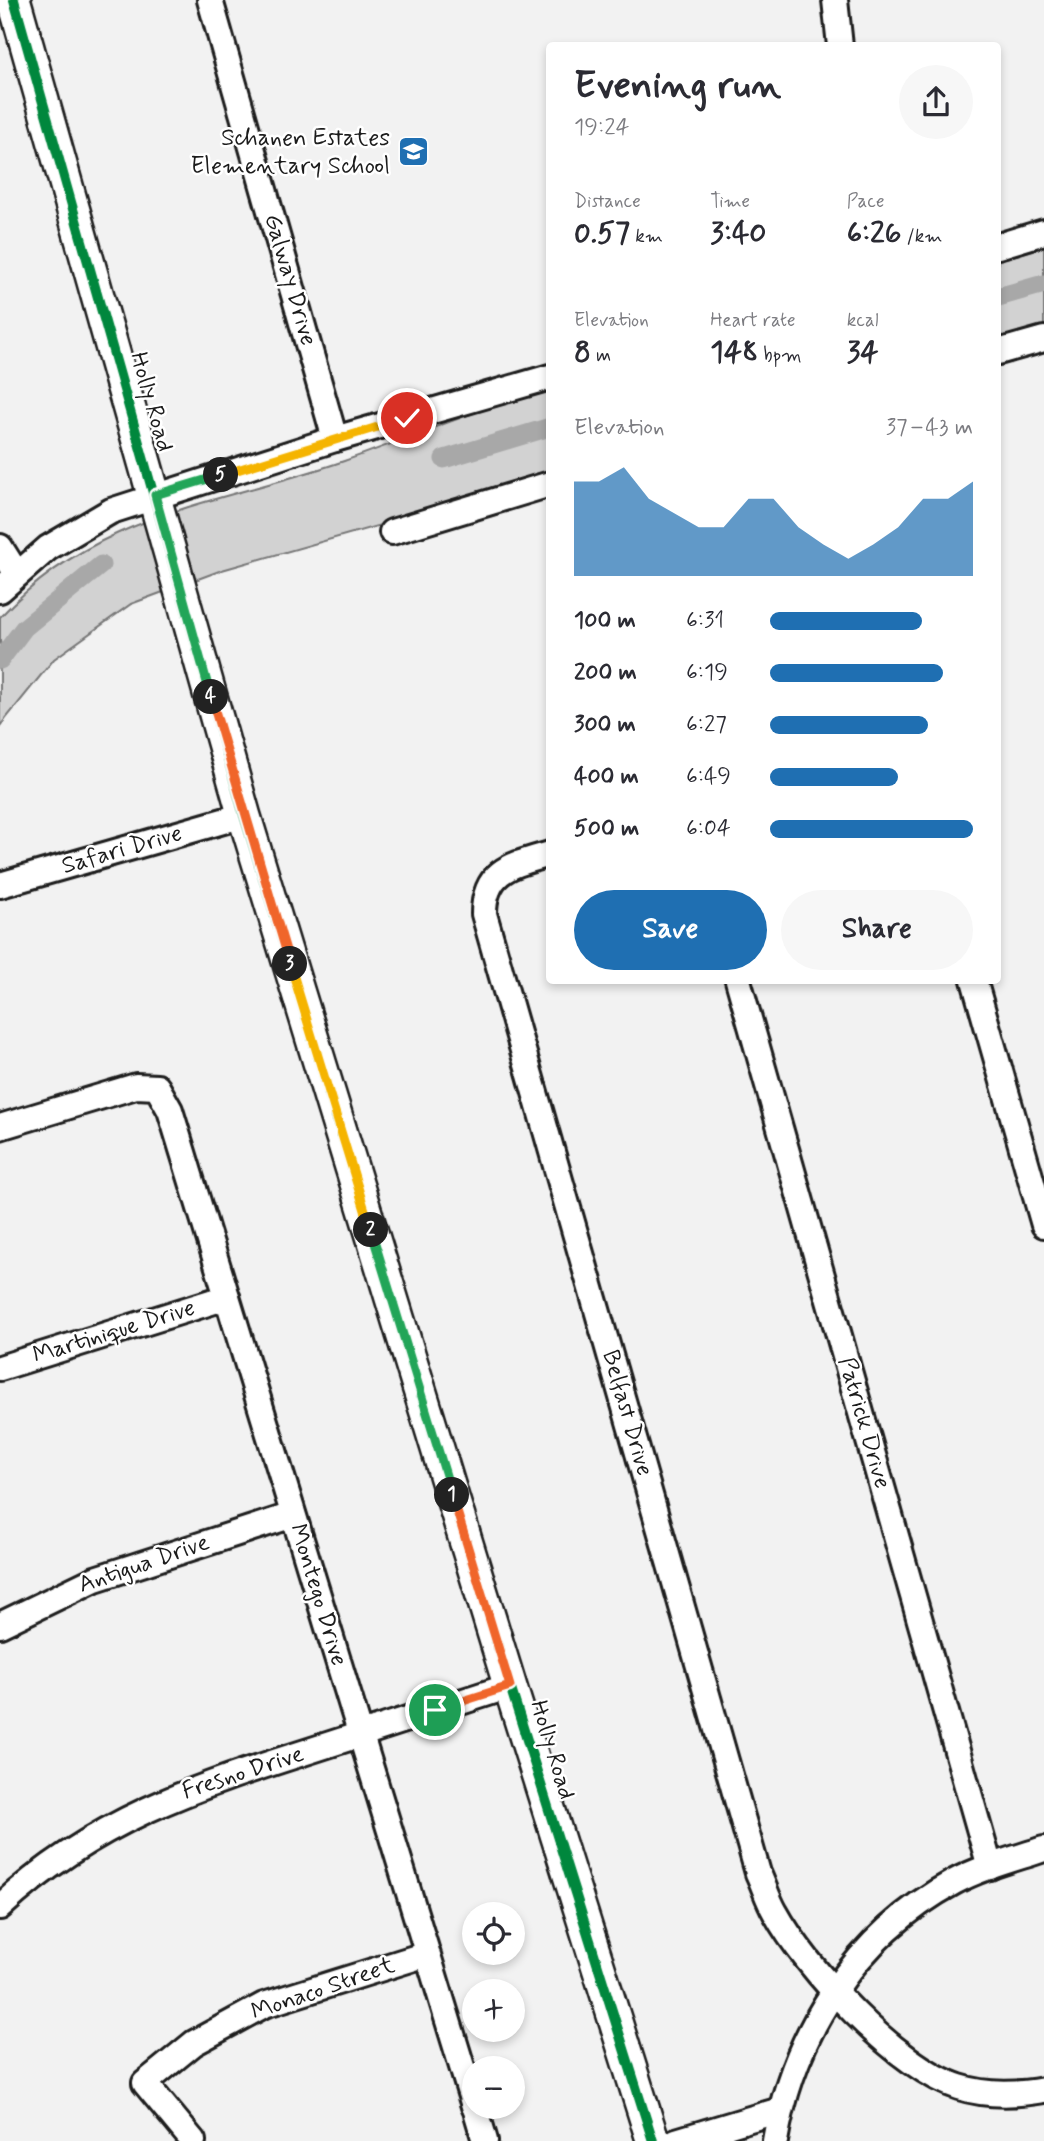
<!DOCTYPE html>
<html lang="en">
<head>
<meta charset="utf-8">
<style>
	:root { --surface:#fff; --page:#f7f7f7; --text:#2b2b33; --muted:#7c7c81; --accent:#1f6fb2 }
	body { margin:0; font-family:Mynerve,sans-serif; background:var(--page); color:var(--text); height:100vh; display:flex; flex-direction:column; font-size:26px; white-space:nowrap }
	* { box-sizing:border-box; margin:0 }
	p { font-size:23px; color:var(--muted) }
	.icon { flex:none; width:38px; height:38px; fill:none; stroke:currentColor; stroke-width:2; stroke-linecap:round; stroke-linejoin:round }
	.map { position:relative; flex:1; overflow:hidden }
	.panel { position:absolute; left:546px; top:42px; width:455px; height:942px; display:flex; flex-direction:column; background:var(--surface); border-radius:7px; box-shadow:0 4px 10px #0003 }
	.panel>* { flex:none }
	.buttons { position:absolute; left:462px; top:1902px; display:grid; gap:14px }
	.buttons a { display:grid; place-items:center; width:63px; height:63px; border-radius:50%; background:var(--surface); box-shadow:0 4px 10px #0003; font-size:35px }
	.pin { position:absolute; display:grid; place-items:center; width:60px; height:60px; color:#fff; margin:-30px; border:4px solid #fff; border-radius:50%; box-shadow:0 2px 7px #0007 }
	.km { position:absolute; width:35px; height:35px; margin:-18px; border-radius:50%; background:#222; color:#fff; font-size:19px; line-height:35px; text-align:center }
	.round { display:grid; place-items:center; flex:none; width:74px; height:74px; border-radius:37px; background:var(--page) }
	.summary { display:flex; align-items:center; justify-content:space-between; height:119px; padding:0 28px }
	h1 { font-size:38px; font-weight:800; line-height:52px }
	.metrics { display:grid; grid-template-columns:repeat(3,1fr); gap:10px; height:119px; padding:7px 28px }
	.metrics div { display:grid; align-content:center }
	.metrics b { font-size:30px; font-weight:800 }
	.metrics small { font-size:19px; font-weight:400 }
	.metrics p { font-size:19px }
	.chart { height:196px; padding:14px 28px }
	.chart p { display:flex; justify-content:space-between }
	.chart svg { width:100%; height:126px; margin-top:7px; fill:var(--accent); opacity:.7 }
	.primary-button { display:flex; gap:14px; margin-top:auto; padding:14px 28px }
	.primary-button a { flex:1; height:80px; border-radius:42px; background:var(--accent); color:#fff; font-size:28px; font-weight:800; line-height:80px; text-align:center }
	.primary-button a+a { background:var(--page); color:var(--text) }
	ul { padding:0 28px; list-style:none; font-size:23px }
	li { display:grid; grid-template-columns:112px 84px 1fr; align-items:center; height:52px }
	li i { height:18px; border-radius:9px; background:var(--accent) }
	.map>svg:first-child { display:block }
	.green { fill:#d2d2d2; stroke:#777; stroke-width:2 }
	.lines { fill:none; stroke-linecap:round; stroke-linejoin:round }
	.canal { stroke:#a8a8a8; stroke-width:19 }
	.minor-casing { stroke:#1c1c1c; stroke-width:30 }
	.major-casing { stroke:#1c1c1c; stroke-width:37 }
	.minor { stroke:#fff; stroke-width:24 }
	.major { stroke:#fff; stroke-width:32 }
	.cycleway-casing { stroke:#fff; stroke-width:15 }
	.cycleway { stroke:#00873e; stroke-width:10 }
	.split-1-casing { stroke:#fff; stroke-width:14 }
	.split-2-casing { stroke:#fff; stroke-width:14 }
	.split-3-casing { stroke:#fff; stroke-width:14 }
	.split-4-casing { stroke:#fff; stroke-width:14 }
	.split-5-casing { stroke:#fff; stroke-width:14 }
	.split-6-casing { stroke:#fff; stroke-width:14 }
	.split-1 { stroke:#f0652b; stroke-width:9 }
	.split-2 { stroke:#22a559; stroke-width:9 }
	.split-3 { stroke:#f5b400; stroke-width:9 }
	.split-4 { stroke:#f0652b; stroke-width:9 }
	.split-5 { stroke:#22a559; stroke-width:9 }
	.split-6 { stroke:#f5b400; stroke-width:9 }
	.labels { text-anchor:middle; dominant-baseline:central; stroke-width:5; stroke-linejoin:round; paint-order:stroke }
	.poi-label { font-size:24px; fill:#1c1c1c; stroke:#fff; text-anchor:end }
	.street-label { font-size:24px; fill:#1c1c1c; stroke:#fff }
</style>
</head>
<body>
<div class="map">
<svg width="1044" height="2141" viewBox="0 0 1044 2141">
	<rect width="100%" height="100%" fill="#f2f2f2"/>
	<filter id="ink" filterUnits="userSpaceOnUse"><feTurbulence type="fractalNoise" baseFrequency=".0143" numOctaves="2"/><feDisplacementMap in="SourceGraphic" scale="14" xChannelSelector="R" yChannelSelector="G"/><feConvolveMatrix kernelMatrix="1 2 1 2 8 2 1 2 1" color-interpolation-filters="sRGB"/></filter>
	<g filter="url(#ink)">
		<g class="green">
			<path d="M1044 247V335L998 349V260Z"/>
			<path d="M549 388V477L222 570 131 604 54 659 0 726V617C98 512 216 505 344 461 413 437 479 408 549 388Z"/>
		</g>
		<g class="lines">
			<g class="canal">
				<path d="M998 297 1044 284"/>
				<path d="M444 459 550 427"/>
				<path d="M0 660 24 628 101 565"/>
			</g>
			<defs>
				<g id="minor">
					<path d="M210 0 335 439"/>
					<path d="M835 0 840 46"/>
					<path d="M998 246 1044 232"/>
					<path d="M998 352 1044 339"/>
					<path d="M392 532 550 484"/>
					<path d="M0 547 17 574"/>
					<path d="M0 590 48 548 111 511 335 439 550 377"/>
					<path d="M550 854C513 865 484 869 484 914L758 1873C764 1886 768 1900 775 1912 806 1969 897 2067 959 2087 987 2096 1016 2095 1044 2090"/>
					<path d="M0 885 244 815"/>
					<path d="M738 980 990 1867"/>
					<path d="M974 980 1044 1225"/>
					<path d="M0 1127 136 1086 157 1087 170 1110 474 2106"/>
					<path d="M0 1368 227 1297"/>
					<path d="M0 1625 95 1579 293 1515"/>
					<path d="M0 1907C94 1820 193 1788 312 1750 378 1729 444 1707 510 1686"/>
					<path d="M475 2107 485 2141"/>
					<path d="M193 2141 145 2083 194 2043 264 2005 427 1954"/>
					<path d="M676 2141 780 2110"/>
					<path d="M775 2141C793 2033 856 1935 954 1882 982 1867 1014 1859 1044 1849"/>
				</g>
				<path id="major" d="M14 0 244 815 510 1686 653 2141"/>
			</defs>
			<use href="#minor" class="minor-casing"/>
			<use href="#major" class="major-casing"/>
			<use href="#minor" class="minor"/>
			<use href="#major" class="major"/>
			<defs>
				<path id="cycleway" d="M14 0 244 815 510 1686 653 2141"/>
			</defs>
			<use href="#cycleway" class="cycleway-casing"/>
			<use href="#cycleway" class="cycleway"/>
		</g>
	</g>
	<g class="lines" filter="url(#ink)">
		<defs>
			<path id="split-1" d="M435 1710 510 1686 452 1495"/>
			<path id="split-2" d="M371 1230 452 1495"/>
			<path id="split-3" d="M290 964 371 1230"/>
			<path id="split-4" d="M211 697 290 964"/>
			<path id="split-5" d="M211 697 155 495 221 475"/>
			<path id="split-6" d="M221 475 407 418"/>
		</defs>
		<use href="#split-1" class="split-1-casing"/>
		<use href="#split-2" class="split-2-casing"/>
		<use href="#split-3" class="split-3-casing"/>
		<use href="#split-4" class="split-4-casing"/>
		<use href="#split-5" class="split-5-casing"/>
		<use href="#split-6" class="split-6-casing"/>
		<use href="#split-1" class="split-1"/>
		<use href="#split-2" class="split-2"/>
		<use href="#split-3" class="split-3"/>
		<use href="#split-4" class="split-4"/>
		<use href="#split-5" class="split-5"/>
		<use href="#split-6" class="split-6"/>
	</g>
	<defs>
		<symbol id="school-square" viewBox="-11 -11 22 22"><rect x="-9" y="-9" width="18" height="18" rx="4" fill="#1f6fb2" stroke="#fff"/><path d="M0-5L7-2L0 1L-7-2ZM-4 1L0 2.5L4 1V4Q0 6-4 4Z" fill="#fff"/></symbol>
	</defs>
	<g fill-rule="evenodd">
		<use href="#school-square" x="396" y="134" width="35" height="35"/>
	</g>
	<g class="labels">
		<g class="poi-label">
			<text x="390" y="138">Schanen Estates<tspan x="390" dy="28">Elementary School</tspan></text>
		</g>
		<g class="street-label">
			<text transform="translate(290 280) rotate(74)">Galway Drive</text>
			<text transform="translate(151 402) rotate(74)">Holly Road</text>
			<text transform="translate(122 850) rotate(-16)">Safari Drive</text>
			<text transform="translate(114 1332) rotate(-17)">Martinique Drive</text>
			<text transform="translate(627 1413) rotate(74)">Belfast Drive</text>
			<text transform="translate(864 1423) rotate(74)">Patrick Drive</text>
			<text transform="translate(144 1564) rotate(-19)">Antigua Drive</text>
			<text transform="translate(318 1595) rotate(73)">Montego Drive</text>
			<text transform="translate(552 1750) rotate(73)">Holly Road</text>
			<text transform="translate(243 1773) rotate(-18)">Fresno Drive</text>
			<text transform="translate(323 1989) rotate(-19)">Monaco Street</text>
		</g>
	</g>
</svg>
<div class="buttons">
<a><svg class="icon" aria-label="locate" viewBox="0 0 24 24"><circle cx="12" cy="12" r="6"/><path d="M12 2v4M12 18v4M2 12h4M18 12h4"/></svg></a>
<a>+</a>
<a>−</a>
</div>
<div class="pin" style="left:435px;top:1710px;background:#1e9e55"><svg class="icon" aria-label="arrive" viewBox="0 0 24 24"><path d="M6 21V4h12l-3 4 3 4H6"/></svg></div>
<div class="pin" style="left:407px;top:418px;background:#d93025"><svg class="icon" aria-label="check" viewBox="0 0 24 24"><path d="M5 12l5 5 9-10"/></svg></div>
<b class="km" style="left:452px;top:1495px">1</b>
<b class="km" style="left:371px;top:1230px">2</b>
<b class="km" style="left:290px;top:964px">3</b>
<b class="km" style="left:211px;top:697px">4</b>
<b class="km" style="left:221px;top:475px">5</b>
<section class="panel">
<div class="summary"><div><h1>Evening run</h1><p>19:24</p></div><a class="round"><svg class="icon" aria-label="share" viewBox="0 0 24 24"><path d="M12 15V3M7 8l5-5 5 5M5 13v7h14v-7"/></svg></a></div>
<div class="metrics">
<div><p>Distance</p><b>0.57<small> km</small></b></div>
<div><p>Time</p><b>3:40</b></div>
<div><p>Pace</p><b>6:26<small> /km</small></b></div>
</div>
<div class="metrics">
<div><p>Elevation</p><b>8<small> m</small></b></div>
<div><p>Heart rate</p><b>148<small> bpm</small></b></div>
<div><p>kcal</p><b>34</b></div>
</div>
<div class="chart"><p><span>Elevation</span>37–43 m</p>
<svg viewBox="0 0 160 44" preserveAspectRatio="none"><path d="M0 44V11L10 11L20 6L30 17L40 22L50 27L60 27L70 17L80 17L90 27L100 33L110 38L120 33L130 27L140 17L150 17L160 11V44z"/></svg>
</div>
<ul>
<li><b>100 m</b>6:31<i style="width:75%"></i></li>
<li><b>200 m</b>6:19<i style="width:85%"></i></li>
<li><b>300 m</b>6:27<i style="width:78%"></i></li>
<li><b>400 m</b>6:49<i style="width:63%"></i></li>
<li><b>500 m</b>6:04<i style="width:100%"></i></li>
</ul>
<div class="primary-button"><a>Save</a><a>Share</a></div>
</section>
</div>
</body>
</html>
